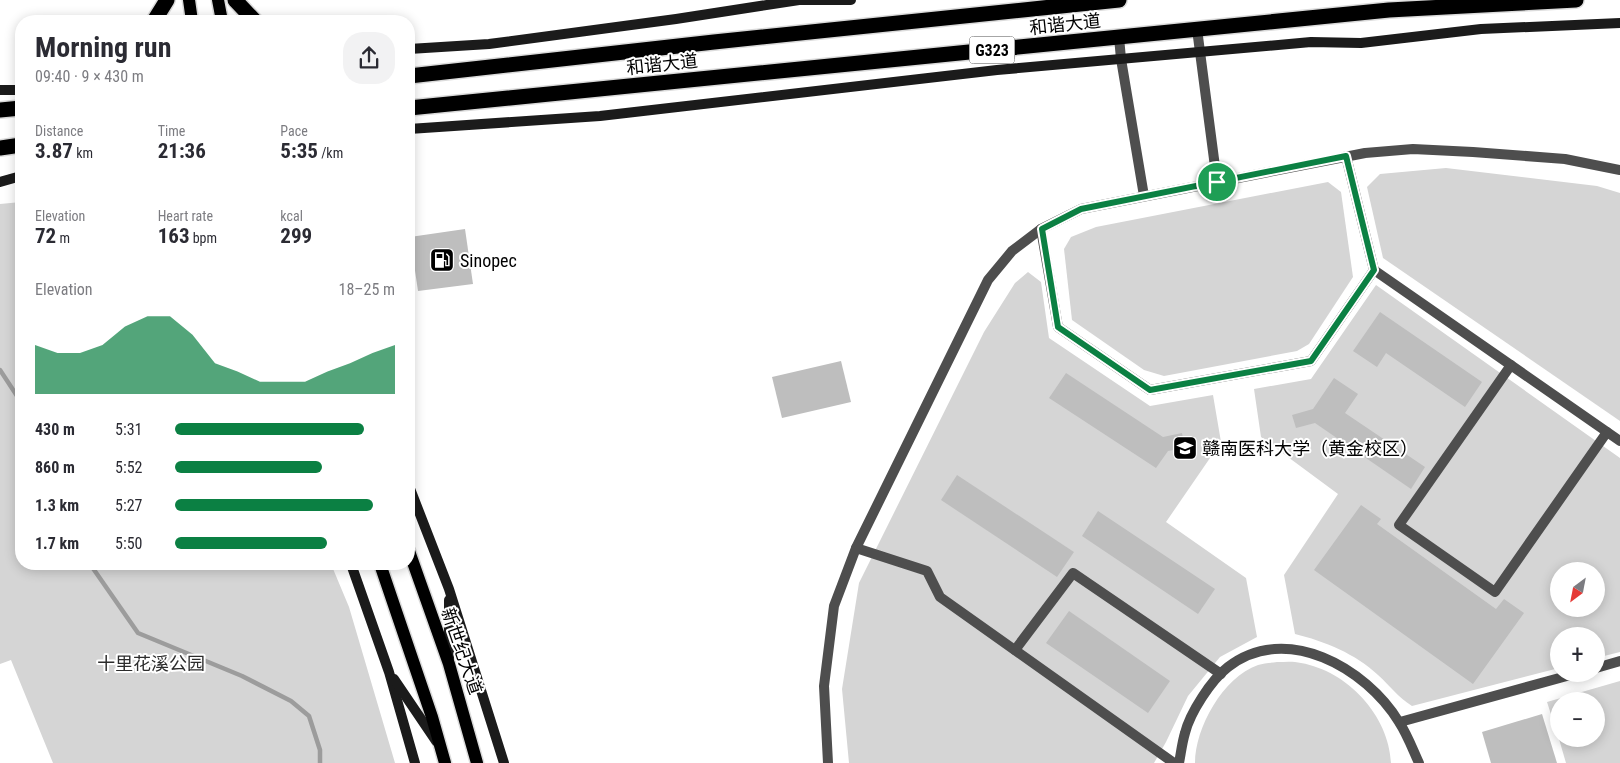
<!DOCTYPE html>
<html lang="en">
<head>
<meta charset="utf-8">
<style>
	:root { --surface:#fff; --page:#f2f2f3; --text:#2b2b33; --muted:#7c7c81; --accent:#0b8043 }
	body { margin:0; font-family:"Roboto Condensed","Noto Sans SC",sans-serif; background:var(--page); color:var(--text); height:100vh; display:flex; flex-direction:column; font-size:19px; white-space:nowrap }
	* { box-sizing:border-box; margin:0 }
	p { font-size:16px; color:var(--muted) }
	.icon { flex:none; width:28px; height:28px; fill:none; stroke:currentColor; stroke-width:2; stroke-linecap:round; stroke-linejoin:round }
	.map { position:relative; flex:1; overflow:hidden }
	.side { position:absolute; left:15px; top:15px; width:400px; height:555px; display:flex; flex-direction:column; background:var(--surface); border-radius:20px; box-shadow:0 2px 12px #0003 }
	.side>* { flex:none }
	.needle { width:32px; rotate:212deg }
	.fabs { position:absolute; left:1550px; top:562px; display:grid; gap:10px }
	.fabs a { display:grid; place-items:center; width:55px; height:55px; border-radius:50%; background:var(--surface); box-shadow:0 2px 12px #0003; font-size:25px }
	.pin { position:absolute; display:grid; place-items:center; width:42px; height:42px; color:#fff; margin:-21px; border:2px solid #fff; border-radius:50%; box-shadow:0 1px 5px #0007 }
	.round { display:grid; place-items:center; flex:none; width:52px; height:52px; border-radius:20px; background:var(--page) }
	.overview { display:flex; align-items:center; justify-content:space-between; height:85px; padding:0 20px }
	h1 { font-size:28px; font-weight:700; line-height:38px }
	.metrics { display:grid; grid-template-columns:repeat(3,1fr); gap:8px; height:85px; padding:5px 20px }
	.metrics div { display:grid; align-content:center }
	.metrics b { font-size:21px; font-weight:700 }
	.metrics small { font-size:14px; font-weight:400 }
	.metrics p { font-size:14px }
	.chart { height:140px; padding:10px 20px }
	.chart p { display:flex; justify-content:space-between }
	.chart svg { width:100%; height:90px; margin-top:5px; fill:var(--accent); opacity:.7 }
	ul { padding:0 20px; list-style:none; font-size:16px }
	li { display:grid; grid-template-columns:80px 60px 1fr; align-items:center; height:38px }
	li i { height:12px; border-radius:6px; background:var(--accent) }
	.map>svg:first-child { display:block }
	.green { fill:#d5d5d5; fill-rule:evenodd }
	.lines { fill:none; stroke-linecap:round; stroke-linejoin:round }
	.stream { stroke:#9c9c9c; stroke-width:4.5 }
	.building { fill:#bebebe }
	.primary-casing { stroke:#dbdbdb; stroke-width:15 }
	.highway-casing { stroke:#dbdbdb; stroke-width:18 }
	.street { stroke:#4e4e4e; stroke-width:10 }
	.secondary { stroke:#1b1b1b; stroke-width:10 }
	.primary { stroke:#000; stroke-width:12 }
	.highway { stroke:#000; stroke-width:15 }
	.route-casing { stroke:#fff; stroke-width:10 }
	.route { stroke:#0b8043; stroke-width:6 }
	.labels { text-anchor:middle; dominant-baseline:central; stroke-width:4; stroke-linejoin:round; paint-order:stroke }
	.shield { fill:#fff; stroke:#4c4c4c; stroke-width:1 }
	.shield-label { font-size:16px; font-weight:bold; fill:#000 }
	.street-label { font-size:18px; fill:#000; stroke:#fff }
	.poi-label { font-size:18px; fill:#000; stroke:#fff; text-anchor:start }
	.park-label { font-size:18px; fill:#2c2c2c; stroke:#fff }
</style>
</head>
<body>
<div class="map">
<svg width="1620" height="763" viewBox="0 0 1620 763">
	<rect width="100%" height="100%" fill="#fff"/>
	<g class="green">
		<path d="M1446 168 1597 186 1620 193V421L1383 258 1367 187 1380 174Z"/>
		<path d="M1328 182 1341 192 1353 277 1309 344 1297 351 1164 376 1144 370 1072 320 1064 249 1071 237 1096 227Z"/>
		<path d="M21 202V564H331L349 607 395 763H53L11 660 0 664V204Z"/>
		<path d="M1028 272 1041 282 1049 338 1150 406 1213 395 1221 442 1166 522 1246 578 1257 637 1220 657 1188 696 1166 742 1154 763H849L842 689 859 583 984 332 1015 283Z"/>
		<path d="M1376 285 1620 458V652L1596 658V636H1559V668L1412 706C1398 697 1390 686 1378 675 1356 654 1324 641 1295 634L1284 575 1338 494 1261 437 1254 389 1311 379ZM1559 571H1596V609H1559Z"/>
		<path d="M1277 662C1285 662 1293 661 1301 663 1347 671 1389 715 1391 763H1195C1195 728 1223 677 1258 665 1264 663 1271 663 1277 662Z"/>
		<path d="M1620 681V763H1566L1559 739H1596V701H1559V739L1547 702Z"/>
	</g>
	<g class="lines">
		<g class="stream">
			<path d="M0 370 21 402"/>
			<path d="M90 564 138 633 242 676 291 701 309 716 320 750V763"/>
		</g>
	</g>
	<g class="building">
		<path d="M465 229 473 284 418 291 410 237Z"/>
		<path d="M1380 312 1482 382 1465 407 1386 353 1377 367 1353 351Z"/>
		<path d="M841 361 851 402 782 418 772 377Z"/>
		<path d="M1066 373 1163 437 1182 433 1185 448 1168 451 1156 468 1049 398Z"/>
		<path d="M1334 378 1358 394 1345 413 1425 467 1411 489 1315 423 1296 428 1292 415 1313 409Z"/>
		<path d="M957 475 1074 552 1057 577 941 500Z"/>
		<path d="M1361 505 1381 519 1377 524 1496 609 1504 599 1524 613 1473 684 1314 570Z"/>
		<path d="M1098 511 1215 589 1198 614 1082 536Z"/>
		<path d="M1069 611 1170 681 1148 713 1046 643Z"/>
		<path d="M1542 714 1557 763H1491L1482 732Z"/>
	</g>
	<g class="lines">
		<defs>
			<g id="primary">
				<path d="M189 0 192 21"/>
				<path d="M218 0 222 21"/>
				<path d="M409 551 449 664 477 763"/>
				<path d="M380 564 432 717 445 763"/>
			</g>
			<g id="highway">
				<path d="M235 0 255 21"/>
				<path d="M154 21 167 0"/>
				<path d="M409 76 714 42 1119 0"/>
				<path d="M409 108 1389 10 1576 0"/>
				<path d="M0 110 21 108"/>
				<path d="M0 148 21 145"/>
			</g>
		</defs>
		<use href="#primary" class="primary-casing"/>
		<use href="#highway" class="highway-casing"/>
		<g class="street">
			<path d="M1197 29 1217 182"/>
			<path d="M1119 37 1121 59 1144 196"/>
			<path d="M1041 229 1058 327 1150 390 1311 361 1374 270 1346 156"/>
			<path d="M1374 270 1620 441"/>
			<path d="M1511 365 1399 525 1495 592 1607 432"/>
			<path d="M856 548 927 571 940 597 1174 763"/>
			<path d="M1015 650 1073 573 1221 674"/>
			<path d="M1596 668 1620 661"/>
			<path d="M1400 722 1574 674"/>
			<path d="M828 763 824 686 834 606 856 548 988 280 1012 251 1041 229 1081 209 1365 153 1413 149 1473 152 1565 159 1620 170"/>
			<path d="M1179 763C1181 753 1182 743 1185 733 1190 713 1211 680 1228 667 1286 622 1366 668 1399 722 1407 734 1413 750 1419 763"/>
		</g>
		<g class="secondary">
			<path d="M409 49 489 44 676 19 799 0H851"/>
			<path d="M0 90H21"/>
			<path d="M409 129 600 116 997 70 1311 42 1361 43 1481 29 1620 23"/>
			<path d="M0 182 21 176"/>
			<path d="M409 486 449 589 504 763"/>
			<path d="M351 564 389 672 415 763"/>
			<path d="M449 658V600"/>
			<path d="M394 679 436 741"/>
		</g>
		<use href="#primary" class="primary"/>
		<use href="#highway" class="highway"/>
	</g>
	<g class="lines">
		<defs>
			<path id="route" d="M1346 156 1374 270 1311 361 1150 390 1058 327 1042 229 1081 209Z"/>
		</defs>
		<use href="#route" class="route-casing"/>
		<use href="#route" class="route"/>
	</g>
	<defs>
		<symbol id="fuel-square" viewBox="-11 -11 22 22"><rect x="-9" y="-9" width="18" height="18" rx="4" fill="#000" stroke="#fff"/><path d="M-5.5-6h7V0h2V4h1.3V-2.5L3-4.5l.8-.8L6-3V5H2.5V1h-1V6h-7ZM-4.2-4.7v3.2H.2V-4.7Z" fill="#fff"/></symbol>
		<symbol id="university-square" viewBox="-11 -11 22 22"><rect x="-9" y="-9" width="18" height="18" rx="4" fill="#000" stroke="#fff"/><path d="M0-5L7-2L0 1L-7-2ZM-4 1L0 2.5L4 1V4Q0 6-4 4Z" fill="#fff"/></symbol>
	</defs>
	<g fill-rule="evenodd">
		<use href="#fuel-square" x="428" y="246" width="28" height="28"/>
		<use href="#university-square" x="1171" y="434" width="28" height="28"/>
	</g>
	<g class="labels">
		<rect class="shield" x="969.5" y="36.5" width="45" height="27" rx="4"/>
		<g class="shield-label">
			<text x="992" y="50">G323</text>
		</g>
		<g class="street-label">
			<text transform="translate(1065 24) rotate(-6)">和谐大道</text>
			<text transform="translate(662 64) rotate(-6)">和谐大道</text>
			<text transform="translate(462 651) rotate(71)">新世纪大道</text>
		</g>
		<g class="poi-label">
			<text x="460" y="260">Sinopec</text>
			<text x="1202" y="448">赣南医科大学（黄金校区）</text>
		</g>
		<g class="park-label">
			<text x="151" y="663">十里花溪公园</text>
		</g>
	</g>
</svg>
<div class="fabs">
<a><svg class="needle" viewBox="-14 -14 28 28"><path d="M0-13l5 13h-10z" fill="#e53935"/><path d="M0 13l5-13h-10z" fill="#7c7c81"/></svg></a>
<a>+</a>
<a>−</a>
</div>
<div class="pin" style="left:1217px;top:182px;background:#1e9e55"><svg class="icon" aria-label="arrive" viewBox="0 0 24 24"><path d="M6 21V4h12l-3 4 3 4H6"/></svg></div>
<section class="side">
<div class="overview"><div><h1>Morning run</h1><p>09:40 · 9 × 430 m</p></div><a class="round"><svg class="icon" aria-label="share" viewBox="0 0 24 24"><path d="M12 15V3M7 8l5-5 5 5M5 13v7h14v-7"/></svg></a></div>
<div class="metrics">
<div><p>Distance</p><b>3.87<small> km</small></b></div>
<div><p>Time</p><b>21:36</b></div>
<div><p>Pace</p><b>5:35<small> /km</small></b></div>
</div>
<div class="metrics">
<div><p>Elevation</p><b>72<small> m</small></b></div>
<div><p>Heart rate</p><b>163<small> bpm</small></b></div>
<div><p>kcal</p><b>299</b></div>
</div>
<div class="chart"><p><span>Elevation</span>18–25 m</p>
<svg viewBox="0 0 160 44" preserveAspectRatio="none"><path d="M0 44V20L10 24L20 24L30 20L40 11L50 6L60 6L70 15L80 29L90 33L100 38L110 38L120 38L130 33L140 29L150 24L160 20V44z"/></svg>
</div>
<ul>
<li><b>430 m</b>5:31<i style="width:86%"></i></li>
<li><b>860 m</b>5:52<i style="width:67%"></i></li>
<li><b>1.3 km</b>5:27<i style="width:90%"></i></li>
<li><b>1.7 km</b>5:50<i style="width:69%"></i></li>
</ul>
</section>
</div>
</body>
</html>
